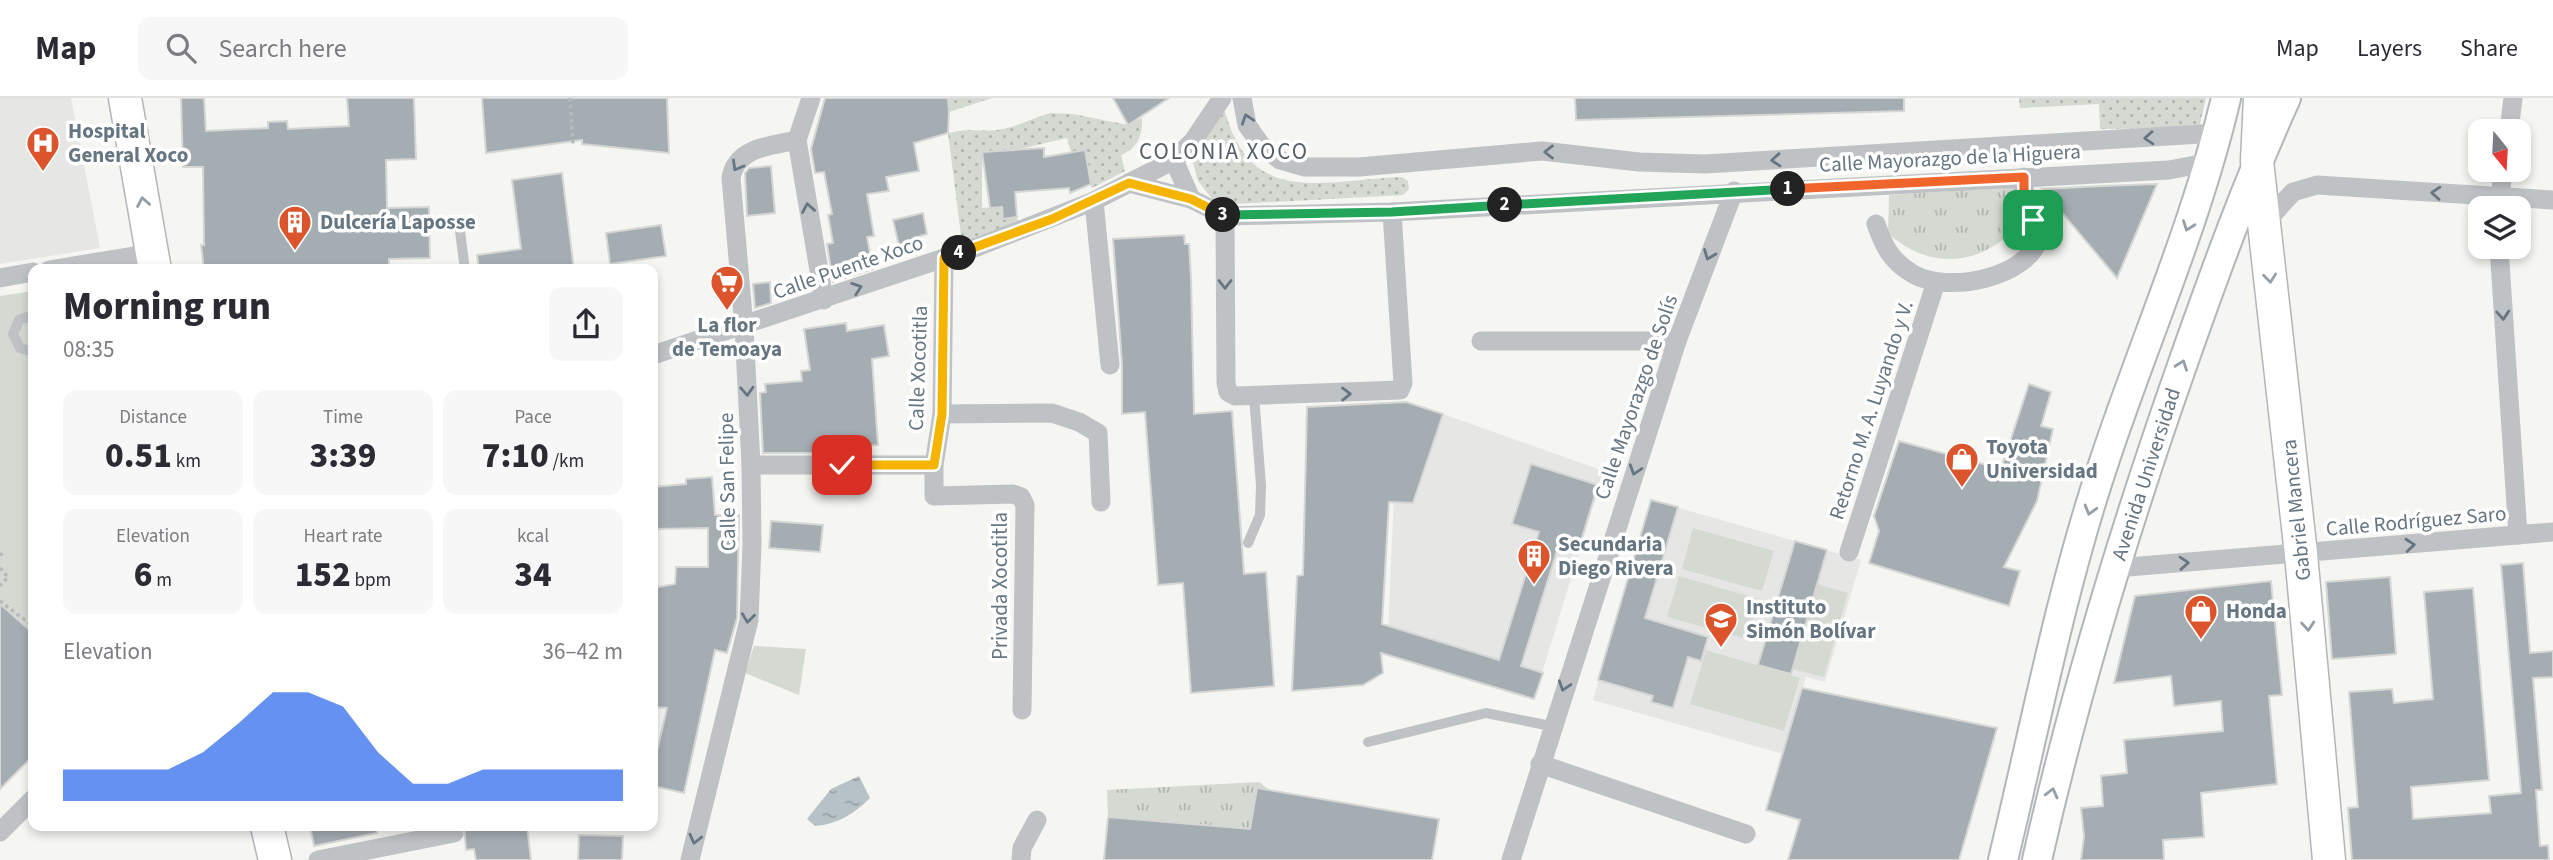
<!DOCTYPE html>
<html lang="en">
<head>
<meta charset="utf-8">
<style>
	:root { --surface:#fff; --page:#f7f7f7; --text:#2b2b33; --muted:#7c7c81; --line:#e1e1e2; --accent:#2563eb }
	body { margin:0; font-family:"Source Sans 3",sans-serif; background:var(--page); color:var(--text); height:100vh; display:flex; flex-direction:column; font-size:26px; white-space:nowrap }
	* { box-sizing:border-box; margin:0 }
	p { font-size:23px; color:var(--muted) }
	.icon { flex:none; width:38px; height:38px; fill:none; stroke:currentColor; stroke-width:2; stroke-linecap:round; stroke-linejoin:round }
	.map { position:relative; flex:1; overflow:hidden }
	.panel { position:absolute; left:28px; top:166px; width:630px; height:567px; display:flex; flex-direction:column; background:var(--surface); border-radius:14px; box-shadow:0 4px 10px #0003 }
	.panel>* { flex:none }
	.needle { width:46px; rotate:162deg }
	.controls { position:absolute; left:2468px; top:21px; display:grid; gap:14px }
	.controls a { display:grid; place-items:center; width:63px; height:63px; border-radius:14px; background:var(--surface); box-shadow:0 4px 10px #0003; font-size:35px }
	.pin { position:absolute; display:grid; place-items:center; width:60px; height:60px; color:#fff; margin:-30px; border-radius:14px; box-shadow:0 4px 10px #0006 }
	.km { position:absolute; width:35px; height:35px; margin:-18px; border-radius:50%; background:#222; color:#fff; font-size:19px; line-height:35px; text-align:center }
	.round { display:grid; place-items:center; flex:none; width:74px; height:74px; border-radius:14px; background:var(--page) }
	.head { display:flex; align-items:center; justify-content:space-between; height:119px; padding:0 35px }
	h1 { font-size:38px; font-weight:800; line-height:52px }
	.stats { display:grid; grid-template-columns:repeat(3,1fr); gap:10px; height:119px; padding:7px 35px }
	.stats div { display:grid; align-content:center; border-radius:14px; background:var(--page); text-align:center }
	.stats b { font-size:35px; font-weight:800 }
	.stats small { font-size:19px; font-weight:400 }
	.stats p { font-size:19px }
	.chart { height:196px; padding:14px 35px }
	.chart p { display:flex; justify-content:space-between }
	.chart svg { width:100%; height:126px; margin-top:7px; fill:var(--accent); opacity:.7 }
	header { display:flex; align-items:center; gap:42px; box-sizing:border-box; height:98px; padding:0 35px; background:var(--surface); border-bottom:2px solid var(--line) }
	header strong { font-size:33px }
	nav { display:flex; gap:38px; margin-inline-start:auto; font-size:24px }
	.search { width:490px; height:63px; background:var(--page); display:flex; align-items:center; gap:18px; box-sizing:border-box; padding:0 24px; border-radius:14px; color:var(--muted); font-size:26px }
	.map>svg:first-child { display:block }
	.built { fill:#e6e7e5 }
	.grass { fill:url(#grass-tufts) }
	.garden { fill:url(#garden-dots) }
	.pitch { fill:#d4dad1 }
	.water { fill:url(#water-ripples) }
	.building { fill:#a4adb2; stroke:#d6d6d4; stroke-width:2 }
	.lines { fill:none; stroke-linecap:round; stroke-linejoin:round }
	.secondary-casing { stroke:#b0b6ba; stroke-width:32 }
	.primary-casing { stroke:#b1b6b9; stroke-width:35 }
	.path { stroke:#b8bbbd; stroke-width:3.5; stroke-dasharray:3.5 3.5; stroke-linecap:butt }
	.lane { stroke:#bec2c5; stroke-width:10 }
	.street { stroke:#bec2c5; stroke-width:19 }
	.secondary { stroke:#fff; stroke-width:28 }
	.primary { stroke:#fff; stroke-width:32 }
	.oneway { stroke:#657581 }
	.oneway2 { stroke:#939ea7 }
	.split-1-casing { stroke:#fff; stroke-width:14 }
	.split-2-casing { stroke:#fff; stroke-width:14 }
	.split-3-casing { stroke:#fff; stroke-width:14 }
	.split-4-casing { stroke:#fff; stroke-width:14 }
	.split-5-casing { stroke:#fff; stroke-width:14 }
	.split-1 { stroke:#f0652b; stroke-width:9 }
	.split-2 { stroke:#22a559; stroke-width:9 }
	.split-3 { stroke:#22a559; stroke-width:9 }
	.split-4 { stroke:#f5b400; stroke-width:9 }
	.split-5 { stroke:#f5b400; stroke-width:9 }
	.labels { text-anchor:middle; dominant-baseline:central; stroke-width:7; stroke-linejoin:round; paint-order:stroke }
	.poi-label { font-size:21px; font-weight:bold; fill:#657581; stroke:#fff; text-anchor:start }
	.street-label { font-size:21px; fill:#657581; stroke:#fff }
	.neighbourhood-label { font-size:23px; letter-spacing:2px; fill:#535e67; stroke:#fff }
</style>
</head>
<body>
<header>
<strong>Map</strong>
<div class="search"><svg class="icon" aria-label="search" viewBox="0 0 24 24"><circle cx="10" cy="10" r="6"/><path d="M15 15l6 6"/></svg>Search here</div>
<nav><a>Map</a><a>Layers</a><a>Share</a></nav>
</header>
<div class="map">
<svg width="2553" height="762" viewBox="0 0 2553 762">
	<defs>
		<pattern id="grass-tufts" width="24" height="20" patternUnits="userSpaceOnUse" patternTransform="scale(1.75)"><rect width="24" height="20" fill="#d4dad1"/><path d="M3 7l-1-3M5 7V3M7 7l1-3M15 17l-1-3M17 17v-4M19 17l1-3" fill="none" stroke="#b0b5af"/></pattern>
		<pattern id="garden-dots" width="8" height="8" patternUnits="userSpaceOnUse" patternTransform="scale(1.75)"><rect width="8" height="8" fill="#d4dad1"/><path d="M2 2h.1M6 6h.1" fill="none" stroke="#b0b5af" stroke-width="1.8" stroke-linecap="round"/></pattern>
		<pattern id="water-ripples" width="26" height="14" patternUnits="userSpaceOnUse" patternTransform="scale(1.75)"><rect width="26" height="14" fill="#b7c2c6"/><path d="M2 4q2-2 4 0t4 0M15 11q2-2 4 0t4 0" fill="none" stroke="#98a2a6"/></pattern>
	</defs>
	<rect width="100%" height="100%" fill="#f5f5f1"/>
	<g class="built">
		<path d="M0 0H71L100 150 0 166Z"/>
		<path d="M1398 304 1443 316 1604 373 1534 601 1387 557Z"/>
		<path d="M1651 402 1861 462 1825 584 1806 579 1783 656 1593 602Z"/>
	</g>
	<g class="grass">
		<path d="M2017 89 2020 125C1984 168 1930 174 1888 135L1889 97Z"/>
		<path d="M1259 684 1271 693 1259 731 1108 719 1107 692Z"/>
	</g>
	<g class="garden">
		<path d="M948 0H992L949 14Z"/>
		<path d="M2019 0H2206L2199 30 2100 31 2099 6 2020 10Z"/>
		<path d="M1223 6C1248 111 1319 82 1402 79L1408 83 1409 91 1403 97 1217 107 1198 83 1190 54Z"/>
		<path d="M1051 15 1073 16 1128 27 1142 20C1143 37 1137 51 1121 57L1125 73 1092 90 1071 54 1067 40 1020 51 982 54V110L1002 109 1003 120 1017 119 1018 126 962 145 948 35C971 29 982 35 1003 31 1020 28 1034 19 1051 15Z"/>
	</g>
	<g class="pitch">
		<path d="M33 193V658L0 691V198Z"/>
		<path d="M1693 430 1774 453 1762 493 1682 471Z"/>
		<path d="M1679 478 1759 501 1747 541 1667 519Z"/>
		<path d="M1817 486 1848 495 1824 579 1792 571Z"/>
		<path d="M754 548 806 551 799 597 745 575Z"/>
		<path d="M1706 552 1800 580 1784 633 1690 606Z"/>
	</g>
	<path class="water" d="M859 678 870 700C854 716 838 726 815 728L807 721 831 691Z"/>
	<g class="building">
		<path d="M181 0H204L206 33 268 30V24L287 23 288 31 349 28 347 0H414L416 61 386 62 387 110 429 109 430 160 389 161V172H204L201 147H204L203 69H183Z"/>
		<path d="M482 0H667L669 55 582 46V42L486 55Z"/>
		<path d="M825 0H948L949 14 948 35 914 45 919 73 886 79 889 93 867 96 874 138 867 139 873 171 833 184 827 146 833 145 828 117 832 116 824 74 815 75 811 51Z"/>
		<path d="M1113 0H1169L1128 27Z"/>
		<path d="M1575 0H1904V13L1576 22Z"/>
		<path d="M1044 50V59L1085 52 1091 86 1070 95 1069 90 1015 94 1017 119 1003 121 1002 109 990 110 982 54Z"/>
		<path d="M771 68 775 115 747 118 745 75 749 70Z"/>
		<path d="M562 75 574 172H479L477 157 521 151 512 82Z"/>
		<path d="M2157 86 2117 180 2042 91 2103 88Z"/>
		<path d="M923 115 927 136 920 138 921 143 899 148 893 122Z"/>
		<path d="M661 127 666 158 610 166 606 135Z"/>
		<path d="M1184 137 1185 146H1189L1191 179 1194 316 1232 313 1244 476 1266 474 1274 588 1191 595 1183 485 1158 487 1145 314 1122 316V266L1113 141Z"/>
		<path d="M770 184 771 205 755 210 753 186Z"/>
		<path d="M846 225 847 233 884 227 889 258 872 261 878 347 865 348V354L853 355H763L760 295 766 294 765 286 802 283 801 273 810 272 804 231Z"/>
		<path d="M2029 286 2051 294 2041 328 2053 331 2037 403 2004 469 2020 473 2009 508 1869 465 1879 433 1874 418 1899 343 2001 371Z"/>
		<path d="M1406 304 1443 316 1413 405 1389 404 1382 526 1499 562 1539 434 1512 426 1531 366 1598 387 1580 446 1561 440 1521 568 1543 575 1534 601 1381 555 1383 575 1363 587 1292 593 1297 478 1303 477 1307 309Z"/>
		<path d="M712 379 715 417H739L737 520 727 555 715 552 684 695 653 688V671L667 610 653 609V490L675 486 676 469H708V430L653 431V389L686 386V381Z"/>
		<path d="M1651 402 1678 409 1645 520 1708 539 1701 563 1688 559 1673 610 1651 604 1653 598 1598 582Z"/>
		<path d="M771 423 823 427 820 454 769 450Z"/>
		<path d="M1795 443 1827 452 1791 576 1758 567Z"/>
		<path d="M2523 465 2530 555 2553 553V579L2533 580 2542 692H2536L2540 748 2548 747 2549 762H2352L2348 710 2358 709 2349 594 2392 591 2394 605 2433 601 2424 494 2473 490 2489 682 2411 689 2413 721 2491 715 2489 698 2521 695 2501 467Z"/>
		<path d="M2390 479 2396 556 2332 561 2326 484Z"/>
		<path d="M2271 483 2282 597 2269 598 2277 686 2201 695 2204 739 2163 742 2164 762H2081L2084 738 2081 710 2103 708 2101 678 2127 675 2124 642 2223 633 2221 603 2174 608 2171 578 2114 585 2135 498Z"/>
		<path d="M0 506 33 535V658L0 691Z"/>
		<path d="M1802 590 1997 630 1959 762H1788L1800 722 1766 712Z"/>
		<path d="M1257 690 1439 721 1432 762H1104L1108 719 1250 731Z"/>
		<path d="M310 728H376L377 735 314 748Z"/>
		<path d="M464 728H527L531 762H476L474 751 466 752Z"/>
		<path d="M579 737 623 738 622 762H578Z"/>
	</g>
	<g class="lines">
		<defs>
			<g id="secondary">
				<path d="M2003 762C2035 630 2061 491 2105 361 2145 241 2197 124 2226 0"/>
				<path d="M2037 762C2075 593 2126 426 2184 262 2215 174 2247 86 2286 0"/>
			</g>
			<g id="primary">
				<path d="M125 0 155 172"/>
				<path d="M2260 0 2257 63 2301 456 2329 762"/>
				<path d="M267 728 275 762"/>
			</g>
		</defs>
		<use href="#secondary" class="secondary-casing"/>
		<use href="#primary" class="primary-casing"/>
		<g class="path">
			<path d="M570 0 573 46"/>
			<path d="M0 455 4 459"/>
			<path d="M0 470 8 479 0 488"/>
			<path d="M0 503 33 528"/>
		</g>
		<g class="lane">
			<path d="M460 133 465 172"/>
			<path d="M33 217 19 222 13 236 20 250 33 254"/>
			<path d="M1248 445 1260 417 1261 387 1254 298"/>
			<path d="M1368 644 1486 615 1551 628"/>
		</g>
		<g class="street">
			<path d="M811 0 797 42 824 202"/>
			<path d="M1242 0 1247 27 1261 47 1280 62 1304 69H1359L1542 53 1639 64 1705 66 2218 35"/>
			<path d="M2509 33 2513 0"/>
			<path d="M1174 62 1191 101"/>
			<path d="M1129 85 1191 101 1225 118 1392 114 2169 72 2211 64"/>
			<path d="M1094 103 1110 267"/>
			<path d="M2499 110 2503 72"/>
			<path d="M1225 118 1226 285 1228 294 1235 298 1400 292 1403 285 1392 114"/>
			<path d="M1876 126C1884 149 1892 164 1913 176 1948 196 2028 180 2040 139L2024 111V79"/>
			<path d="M2264 126 2293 94 2317 87 2553 102"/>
			<path d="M2499 149 2518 437"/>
			<path d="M49 172 152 155"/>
			<path d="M0 180 33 174"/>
			<path d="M1481 243H1677"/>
			<path d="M653 257 977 149 1094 103 1174 62 1193 43 1222 0"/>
			<path d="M942 316 1052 315 1079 324 1098 335 1101 404"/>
			<path d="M751 367H934L942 316 944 160"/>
			<path d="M934 367V398L1013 396 1021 399 1025 407 1022 612"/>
			<path d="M1849 454 1936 184"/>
			<path d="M2116 470 2553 434"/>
			<path d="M1540 666 1746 736"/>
			<path d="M0 734 33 701"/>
			<path d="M318 762 454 735"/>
			<path d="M690 762 749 522 752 446 751 367 744 229 731 80C736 49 771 48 797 42"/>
			<path d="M1021 762 1022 750 1037 722"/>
			<path d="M1511 762 1677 243 1734 93"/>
		</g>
		<use href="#secondary" class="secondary"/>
		<use href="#primary" class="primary"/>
	</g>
	<defs><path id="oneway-chevron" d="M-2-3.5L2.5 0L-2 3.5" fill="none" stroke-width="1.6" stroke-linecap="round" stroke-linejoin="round" transform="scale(1.75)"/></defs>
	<g class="oneway">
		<use href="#oneway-chevron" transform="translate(1247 21) rotate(-108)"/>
		<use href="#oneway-chevron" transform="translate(2149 40) rotate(176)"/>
		<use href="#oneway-chevron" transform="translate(1549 54) rotate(-180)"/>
		<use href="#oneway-chevron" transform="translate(1776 62) rotate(176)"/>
		<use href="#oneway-chevron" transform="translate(737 68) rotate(120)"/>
		<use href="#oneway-chevron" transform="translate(2436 95) rotate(-176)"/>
		<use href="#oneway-chevron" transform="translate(808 110) rotate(-100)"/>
		<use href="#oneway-chevron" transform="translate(1709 157) rotate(111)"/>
		<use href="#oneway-chevron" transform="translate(1225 186) rotate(90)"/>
		<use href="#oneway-chevron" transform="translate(857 190) rotate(-19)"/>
		<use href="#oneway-chevron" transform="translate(2503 217) rotate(86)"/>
		<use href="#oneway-chevron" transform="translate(747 293) rotate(87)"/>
		<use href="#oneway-chevron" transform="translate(1346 296) rotate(-1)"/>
		<use href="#oneway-chevron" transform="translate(1635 372) rotate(108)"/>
		<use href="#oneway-chevron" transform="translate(2410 447) rotate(-5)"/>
		<use href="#oneway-chevron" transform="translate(2184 465) rotate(-4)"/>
		<use href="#oneway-chevron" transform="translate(748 520) rotate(97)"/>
		<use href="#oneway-chevron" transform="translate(1564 588) rotate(108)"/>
		<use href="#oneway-chevron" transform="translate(695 741) rotate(104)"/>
	</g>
	<g class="oneway2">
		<use href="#oneway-chevron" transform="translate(143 104) rotate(-100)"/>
		<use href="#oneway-chevron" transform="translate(2188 128) rotate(110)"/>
		<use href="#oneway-chevron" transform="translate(2270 180) rotate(84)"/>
		<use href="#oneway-chevron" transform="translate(2182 267) rotate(-70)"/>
		<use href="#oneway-chevron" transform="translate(2090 412) rotate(106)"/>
		<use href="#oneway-chevron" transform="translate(2308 528) rotate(85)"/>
		<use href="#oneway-chevron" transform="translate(2052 695) rotate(-76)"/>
	</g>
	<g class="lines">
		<defs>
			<path id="split-1" d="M1788 91 2024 79V111L2033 122"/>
			<path id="split-2" d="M1505 107 1788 91"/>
			<path id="split-3" d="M1223 117 1392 114 1505 107"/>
			<path id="split-4" d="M959 155 1052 121 1129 85 1191 101 1223 117"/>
			<path id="split-5" d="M842 367H934L942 316 944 160 959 155"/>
		</defs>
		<use href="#split-1" class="split-1-casing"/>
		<use href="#split-2" class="split-2-casing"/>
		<use href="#split-3" class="split-3-casing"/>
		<use href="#split-4" class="split-4-casing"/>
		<use href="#split-5" class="split-5-casing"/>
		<use href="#split-1" class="split-1"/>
		<use href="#split-2" class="split-2"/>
		<use href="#split-3" class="split-3"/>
		<use href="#split-4" class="split-4"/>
		<use href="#split-5" class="split-5"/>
	</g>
	<defs>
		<symbol id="hospital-pin" viewBox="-11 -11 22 30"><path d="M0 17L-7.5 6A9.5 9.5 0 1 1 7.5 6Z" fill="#db542b" stroke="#fff"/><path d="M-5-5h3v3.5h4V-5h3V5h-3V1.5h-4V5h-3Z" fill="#fff"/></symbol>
		<symbol id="building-pin" viewBox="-11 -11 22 30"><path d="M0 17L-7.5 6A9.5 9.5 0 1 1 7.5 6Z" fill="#db542b" stroke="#fff"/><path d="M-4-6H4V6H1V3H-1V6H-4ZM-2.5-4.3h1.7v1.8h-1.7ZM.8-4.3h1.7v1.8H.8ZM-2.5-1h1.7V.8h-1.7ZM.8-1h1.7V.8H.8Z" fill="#fff"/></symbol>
		<symbol id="supermarket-pin" viewBox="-11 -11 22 30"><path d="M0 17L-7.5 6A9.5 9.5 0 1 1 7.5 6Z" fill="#db542b" stroke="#fff"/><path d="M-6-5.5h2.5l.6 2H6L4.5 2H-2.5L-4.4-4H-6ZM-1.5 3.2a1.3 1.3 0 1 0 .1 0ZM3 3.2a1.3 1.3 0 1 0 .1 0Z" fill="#fff"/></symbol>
		<symbol id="shop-pin" viewBox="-11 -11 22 30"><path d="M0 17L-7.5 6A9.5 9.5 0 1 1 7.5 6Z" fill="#db542b" stroke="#fff"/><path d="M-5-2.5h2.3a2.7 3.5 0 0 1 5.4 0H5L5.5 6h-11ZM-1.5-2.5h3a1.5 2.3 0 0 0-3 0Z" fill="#fff"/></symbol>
		<symbol id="school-pin" viewBox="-11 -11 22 30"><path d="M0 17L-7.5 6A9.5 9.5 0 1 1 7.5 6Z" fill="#db542b" stroke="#fff"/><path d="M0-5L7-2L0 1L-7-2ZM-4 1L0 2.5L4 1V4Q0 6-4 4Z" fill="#fff"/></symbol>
	</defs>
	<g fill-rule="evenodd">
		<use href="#hospital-pin" x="24" y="26" width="38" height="52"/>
		<use href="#building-pin" x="276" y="105" width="38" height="52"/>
		<use href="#supermarket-pin" x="708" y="165" width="38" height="52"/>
		<use href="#shop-pin" x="1943" y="342" width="38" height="52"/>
		<use href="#building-pin" x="1515" y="439" width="38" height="52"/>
		<use href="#shop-pin" x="2182" y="494" width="38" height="52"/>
		<use href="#school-pin" x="1702" y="502" width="38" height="52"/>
	</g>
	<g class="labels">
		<g class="poi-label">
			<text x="68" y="33">Hospital<tspan x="68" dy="24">General Xoco</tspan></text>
			<text x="320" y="124">Dulcería Laposse</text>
			<text x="727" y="227" text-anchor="middle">La flor<tspan x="727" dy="24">de Temoaya</tspan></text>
			<text x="1986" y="349">Toyota<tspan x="1986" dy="24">Universidad</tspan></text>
			<text x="1558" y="446">Secundaria<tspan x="1558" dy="24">Diego Rivera</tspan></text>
			<text x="1746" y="509">Instituto<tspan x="1746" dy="24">Simón Bolívar</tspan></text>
			<text x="2226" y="513">Honda</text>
		</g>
		<g class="street-label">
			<text transform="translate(1950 60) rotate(-3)">Calle Mayorazgo de la Higuera</text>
			<text transform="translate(848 169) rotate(-19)">Calle Puente Xoco</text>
			<text transform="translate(918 270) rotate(-88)">Calle Xocotitla</text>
			<text transform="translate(1636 299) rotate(-71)">Calle Mayorazgo de Solís</text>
			<text transform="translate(1871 312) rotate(-72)">Retorno M. A. Luyando y V.</text>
			<text transform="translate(2146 376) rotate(-72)">Avenida Universidad</text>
			<text transform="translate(727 384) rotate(-91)">Calle San Felipe</text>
			<text transform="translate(2296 412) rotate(-96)">Gabriel Mancera</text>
			<text transform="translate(2416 423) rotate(-5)">Calle Rodríguez Saro</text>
			<text transform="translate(1000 488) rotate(-90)">Privada Xocotitla</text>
		</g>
		<g class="neighbourhood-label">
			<text x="1224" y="53">COLONIA XOCO</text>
		</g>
	</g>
</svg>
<div class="controls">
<a><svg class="needle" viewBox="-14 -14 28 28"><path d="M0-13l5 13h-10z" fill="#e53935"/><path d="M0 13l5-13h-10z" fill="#7c7c81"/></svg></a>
<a><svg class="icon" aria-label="layers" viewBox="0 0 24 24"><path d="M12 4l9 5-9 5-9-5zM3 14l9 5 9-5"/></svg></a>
</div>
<div class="pin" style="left:2033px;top:122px;background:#1e9e55"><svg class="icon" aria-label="arrive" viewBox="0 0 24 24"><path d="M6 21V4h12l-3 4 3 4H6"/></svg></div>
<div class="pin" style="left:842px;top:367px;background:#d93025"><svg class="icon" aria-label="check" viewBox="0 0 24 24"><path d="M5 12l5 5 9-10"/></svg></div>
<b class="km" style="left:1788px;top:91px">1</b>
<b class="km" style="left:1505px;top:107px">2</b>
<b class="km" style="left:1223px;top:117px">3</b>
<b class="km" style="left:959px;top:155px">4</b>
<section class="panel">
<div class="head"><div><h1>Morning run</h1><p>08:35</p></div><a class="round"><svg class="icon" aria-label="share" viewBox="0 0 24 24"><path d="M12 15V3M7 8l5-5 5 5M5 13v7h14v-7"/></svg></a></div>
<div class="stats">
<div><p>Distance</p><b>0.51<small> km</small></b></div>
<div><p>Time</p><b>3:39</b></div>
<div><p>Pace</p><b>7:10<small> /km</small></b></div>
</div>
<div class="stats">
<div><p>Elevation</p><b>6<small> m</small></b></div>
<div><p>Heart rate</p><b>152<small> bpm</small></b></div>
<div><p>kcal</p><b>34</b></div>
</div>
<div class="chart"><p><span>Elevation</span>36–42 m</p>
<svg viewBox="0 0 160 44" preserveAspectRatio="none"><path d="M0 44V33L10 33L20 33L30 33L40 27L50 17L60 6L70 6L80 11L90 27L100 38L110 38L120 33L130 33L140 33L150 33L160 33V44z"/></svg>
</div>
</section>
</div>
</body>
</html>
